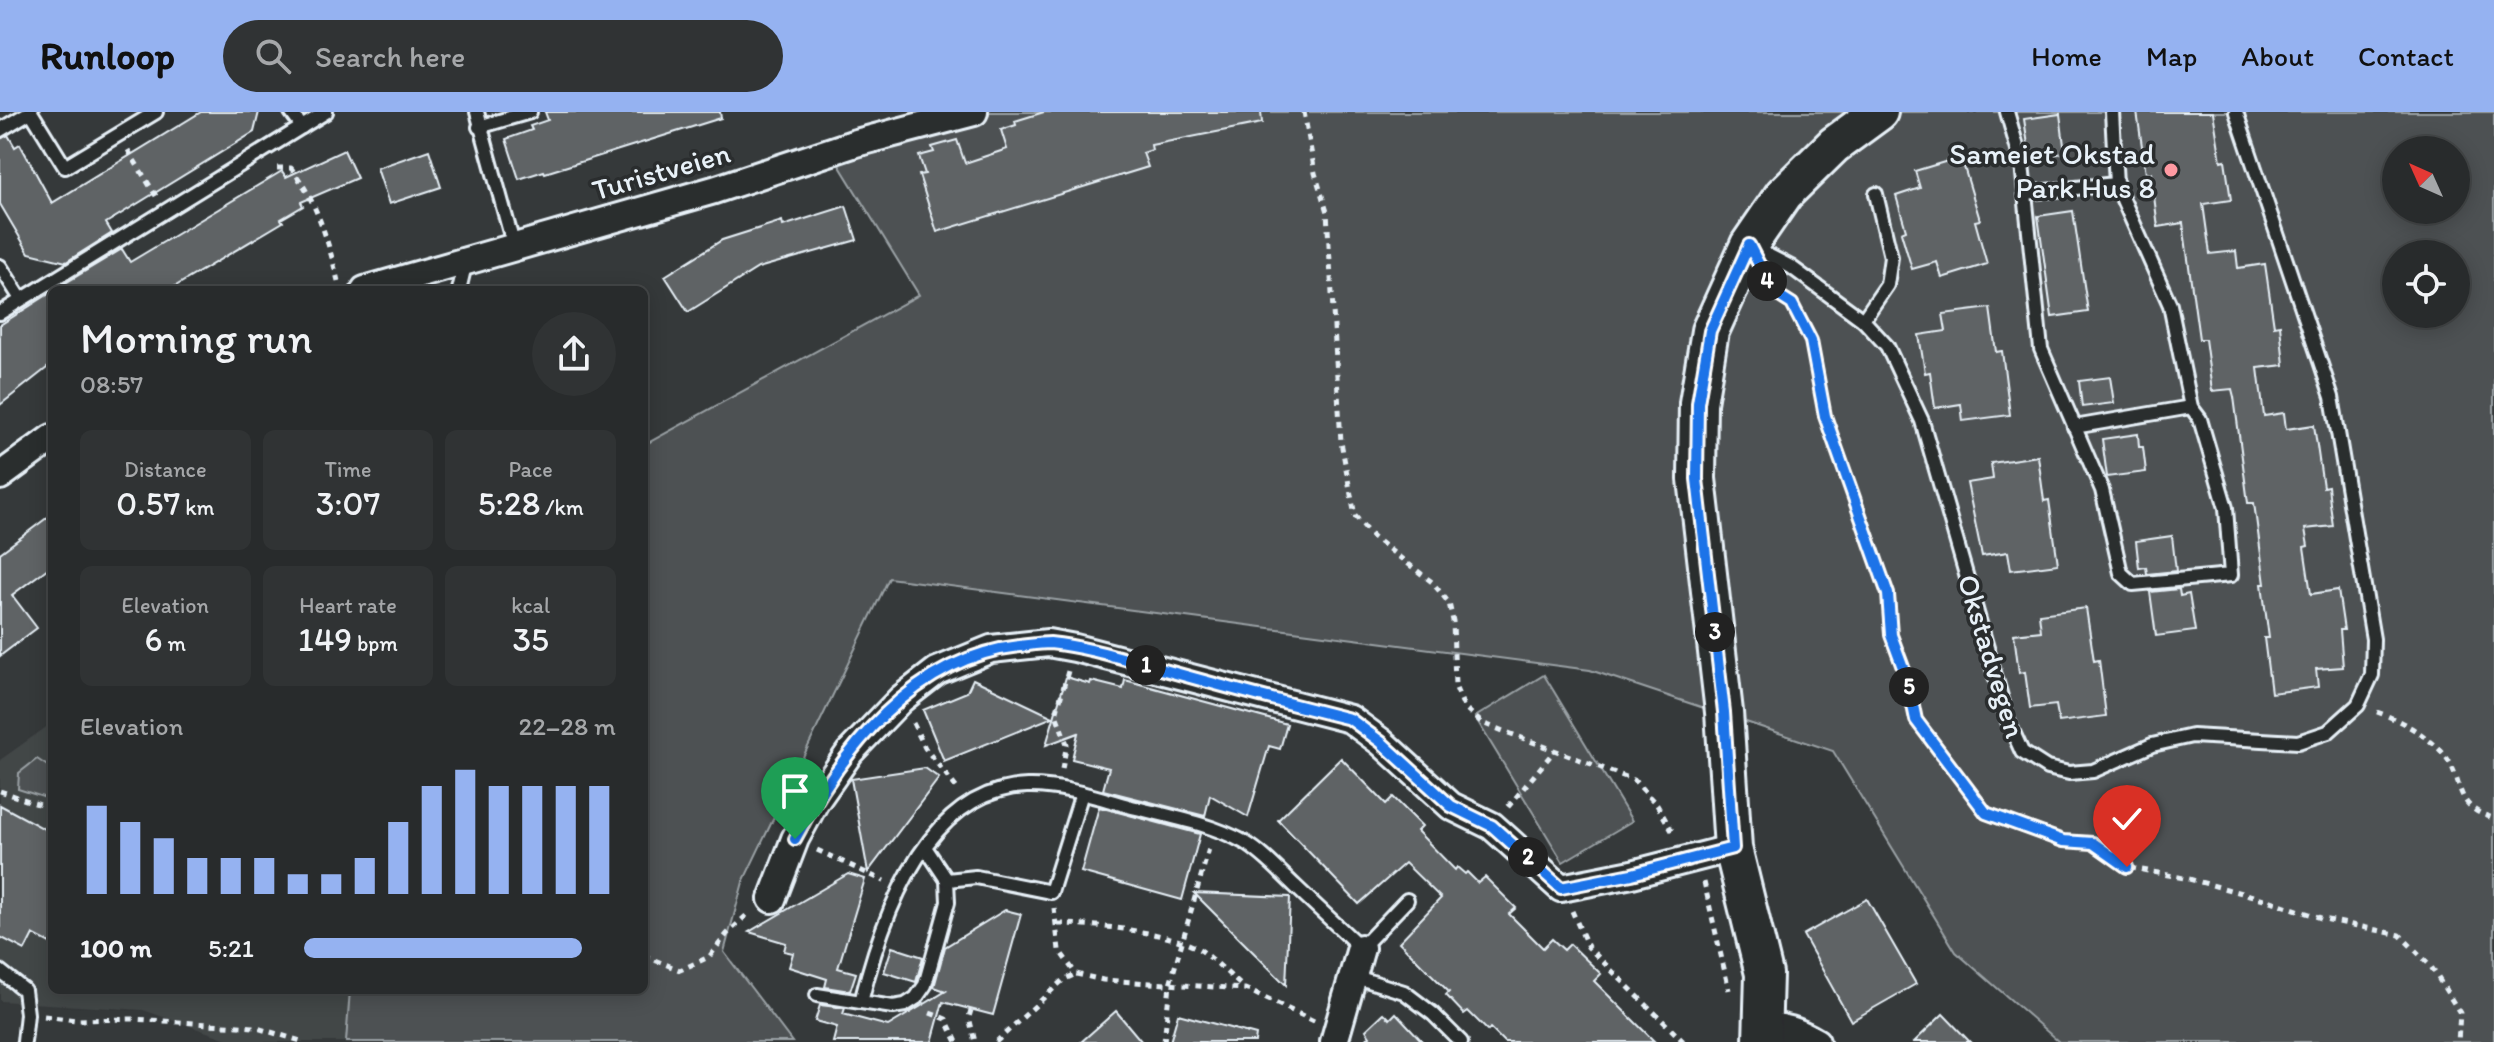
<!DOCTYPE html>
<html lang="en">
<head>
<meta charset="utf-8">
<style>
	:root { --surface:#282b2c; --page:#303334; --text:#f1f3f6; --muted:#a5a7a9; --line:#444748; --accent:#95b2f1 }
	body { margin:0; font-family:Itim,sans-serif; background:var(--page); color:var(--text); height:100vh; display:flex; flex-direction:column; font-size:30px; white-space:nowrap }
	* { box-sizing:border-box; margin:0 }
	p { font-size:26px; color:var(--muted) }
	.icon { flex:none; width:44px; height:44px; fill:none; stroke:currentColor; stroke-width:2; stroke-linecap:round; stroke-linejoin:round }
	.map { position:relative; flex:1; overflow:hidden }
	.sheet { position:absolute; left:48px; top:174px; width:600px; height:708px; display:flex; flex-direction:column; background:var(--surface); border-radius:12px; box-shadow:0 4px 20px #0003,0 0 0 2px var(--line) }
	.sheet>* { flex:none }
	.needle { width:52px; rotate:315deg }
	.controls { position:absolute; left:2382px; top:24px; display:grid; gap:16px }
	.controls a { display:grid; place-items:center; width:88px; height:88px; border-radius:50%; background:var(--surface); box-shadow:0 4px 20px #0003,0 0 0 2px var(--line); font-size:40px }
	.pin { position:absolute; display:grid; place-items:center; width:68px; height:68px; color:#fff; margin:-82px -34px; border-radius:50% 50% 50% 0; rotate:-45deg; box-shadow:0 0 8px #0007 }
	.pin .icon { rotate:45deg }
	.km { position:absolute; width:40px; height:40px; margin:-20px; border-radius:50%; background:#222; color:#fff; font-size:22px; line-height:40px; text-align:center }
	.round { display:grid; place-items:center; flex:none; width:84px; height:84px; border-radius:42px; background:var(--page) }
	.overview { display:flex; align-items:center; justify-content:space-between; height:136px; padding:0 32px }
	h1 { font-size:44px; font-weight:600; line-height:60px }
	.figures { display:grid; grid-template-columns:repeat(3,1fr); gap:12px; height:136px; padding:8px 32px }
	.figures div { display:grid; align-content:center; border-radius:12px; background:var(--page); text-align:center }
	.figures b { font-size:34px; font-weight:600 }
	.figures small { font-size:22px; font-weight:400 }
	.figures p { font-size:22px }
	.chart { height:224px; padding:16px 32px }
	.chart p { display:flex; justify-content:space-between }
	.chart svg { width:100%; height:144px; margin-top:8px; stroke:var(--accent); stroke-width:6 }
	ul { padding:0 32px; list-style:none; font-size:26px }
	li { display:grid; grid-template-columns:128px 96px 1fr; align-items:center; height:60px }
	li i { height:20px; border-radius:10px; background:var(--accent) }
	header { display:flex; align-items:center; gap:48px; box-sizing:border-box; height:112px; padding:0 40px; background:var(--accent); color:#111 }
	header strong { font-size:38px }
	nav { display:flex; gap:44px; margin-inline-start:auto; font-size:28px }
	.search { width:560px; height:72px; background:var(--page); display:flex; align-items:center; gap:20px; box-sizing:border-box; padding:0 28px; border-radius:44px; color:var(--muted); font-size:30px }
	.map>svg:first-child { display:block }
	.built { fill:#424647 }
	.green { fill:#4d5152; stroke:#9aa1a5; stroke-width:2; fill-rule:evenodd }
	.building { fill:#5f6365; stroke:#e8f1f8; stroke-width:2 }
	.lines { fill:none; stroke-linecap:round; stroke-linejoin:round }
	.lane-casing { stroke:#e8f1f8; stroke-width:18 }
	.street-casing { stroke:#e8f1f8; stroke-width:32 }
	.secondary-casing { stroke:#e8f1f8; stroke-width:42 }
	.path { stroke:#e8f1f8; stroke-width:5; stroke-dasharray:6 6; stroke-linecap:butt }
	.lane { stroke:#2a2d2e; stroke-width:12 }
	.street { stroke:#2a2d2e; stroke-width:26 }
	.secondary { stroke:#2a2d2e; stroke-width:36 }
	.route-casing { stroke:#fff; stroke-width:16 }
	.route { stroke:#1a73e8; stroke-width:10 }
	.poi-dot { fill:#ff9aa2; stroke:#2a2d2e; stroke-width:3 }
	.labels { text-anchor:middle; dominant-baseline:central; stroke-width:7; stroke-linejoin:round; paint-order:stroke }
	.poi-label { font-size:30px; fill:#e8f1f8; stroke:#2a2d2e; text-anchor:end }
	.street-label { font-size:30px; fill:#e8f1f8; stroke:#2a2d2e }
</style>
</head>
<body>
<header>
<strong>Runloop</strong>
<div class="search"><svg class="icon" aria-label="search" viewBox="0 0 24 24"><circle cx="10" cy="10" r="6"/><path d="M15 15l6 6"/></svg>Search here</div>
<nav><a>Home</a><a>Map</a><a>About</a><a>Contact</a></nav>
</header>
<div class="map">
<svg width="2494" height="930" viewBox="0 0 2494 930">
	<rect width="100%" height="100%" fill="#35393a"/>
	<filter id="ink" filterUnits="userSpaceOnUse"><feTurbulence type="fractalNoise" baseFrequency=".0125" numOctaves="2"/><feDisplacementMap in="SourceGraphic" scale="16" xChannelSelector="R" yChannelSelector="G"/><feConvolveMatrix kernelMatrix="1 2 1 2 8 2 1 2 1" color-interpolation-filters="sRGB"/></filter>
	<g filter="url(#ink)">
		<path class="built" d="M52 611V878H350L346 930H236L143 898 0 889V648Z"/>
		<g class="green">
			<path d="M928 0H2494V930H2059L1956 840 1833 639 1590 558 889 466 743 770 724 840 792 930H346L350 878H644V333L919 183 825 30ZM2396 38H2456V98H2396ZM2396 142H2456V202H2396Z"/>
			<path d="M1544 563 1632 709 1563 750 1475 605Z"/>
			<path d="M37 647 52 657V688L18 677 19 661Z"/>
		</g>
		<g class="building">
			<path d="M201 0H259L254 20 106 111 112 121 66 150 29 141 0 92V27L8 23 15 35 20 32 52 91Z"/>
			<path d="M545 0H720L721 6 545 61 544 59 519 67 506 27 532 18 530 14 548 8Z"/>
			<path d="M1044 0H1261L1262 11 1151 33 1152 38 1143 41 1148 55 937 120 919 63 925 62 919 44 934 40 932 35 957 28 965 51 1007 37 1001 18 1016 13 1015 9Z"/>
			<path d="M2137 0H2213L2221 49 2225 48 2231 88 2203 92 2210 142 2236 139 2238 156 2265 152 2274 214 2280 213 2284 253 2258 256 2264 304 2284 301 2286 317 2314 313 2323 375 2328 374 2330 392 2333 414 2305 417 2308 434 2304 435 2311 482 2338 478 2344 518H2340L2343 555 2316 557 2318 575 2271 581 2264 526H2269L2262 472H2265L2254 391H2248L2234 285 2232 277 2212 279 2205 227H2199L2183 111 2158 115 2151 61 2146 62Z"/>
			<path d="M2060 2 2065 41 2030 46 2024 7Z"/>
			<path d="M344 38 357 66 301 90 303 94 281 107 283 110 169 178H54L122 137 130 150 282 59 286 65Z"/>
			<path d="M429 38 441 75 389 92 377 56Z"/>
			<path d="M1961 45 1980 108 1975 109 1987 152 1942 166 1937 150 1912 157 1901 120 1906 118 1896 84 1920 76 1915 59Z"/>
			<path d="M846 94 857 128 758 156 688 200 665 164 722 128 782 109 783 114Z"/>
			<path d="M2073 99 2088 200 2052 205 2038 104Z"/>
			<path d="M52 180V252L0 293V213Z"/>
			<path d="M1990 196 1996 240 2002 239 2010 303 1963 309 1961 292 1935 296 1930 260 1925 261 1919 223 1946 219 1943 202Z"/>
			<path d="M2110 265 2114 291 2082 295 2079 269Z"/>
			<path d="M2138 322 2139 335H2143L2146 360 2107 365 2102 327Z"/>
			<path d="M2038 344 2044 389 2049 388 2058 452 2011 458 2008 440 1982 444 1967 371 1993 367 1991 351Z"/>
			<path d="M52 402V453L12 483 37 516 0 544V441Z"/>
			<path d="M2172 424 2176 459 2147 462 2146 455 2139 456 2136 429Z"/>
			<path d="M2179 477 2180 484 2189 482 2195 519 2156 524 2150 480Z"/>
			<path d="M2086 496 2094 549 2099 548 2106 604 2059 610 2056 593 2030 596 2025 560 2019 561 2014 522 2041 519 2039 502Z"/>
			<path d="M1066 565 1090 572 1091 569 1123 577 1125 568 1287 612 1280 637 1269 634 1248 705 1210 683 1205 704 1103 678 1109 656 1072 647 1078 621 1046 633Z"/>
			<path d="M973 567 1053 605 944 649 923 598 967 580Z"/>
			<path d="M1341 646 1386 692 1393 685 1422 714 1417 719 1455 758 1457 755 1465 762 1467 760 1478 771 1485 765 1516 796 1509 802 1543 836 1552 827 1564 838 1570 832 1601 862 1594 869 1655 930H1504L1490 916 1488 919 1468 899 1464 902 1446 883 1449 880 1399 830 1441 786 1405 751 1359 792 1278 708Z"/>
			<path d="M925 656 939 666 868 760 851 667Z"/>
			<path d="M0 693 52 721V832L33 822 25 838 0 825Z"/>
			<path d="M1099 695 1200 722 1182 788 1081 760Z"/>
			<path d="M848 762 865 767 838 856 856 861 850 879 825 875 827 867 789 855 793 841 784 839 786 831 749 820Z"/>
			<path d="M1194 781 1290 785 1286 873Z"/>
			<path d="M1867 787 1916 872 1851 909 1803 823Z"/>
			<path d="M1005 798 1021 802 993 903 943 890 932 930H833L837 915 815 909 820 893 845 896 843 902 888 914 946 879 934 875 945 835Z"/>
			<path d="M892 835 923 845 916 870 884 860Z"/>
			<path d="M1116 899 1142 930H1081Z"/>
			<path d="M1384 901 1390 907 1396 901 1423 930H1363L1370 924 1366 918Z"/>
			<path d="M1178 902 1256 923 1255 930H1170Z"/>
			<path d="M1943 902 1970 930H1914Z"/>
		</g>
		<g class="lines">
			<defs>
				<g id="lane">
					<path d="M31 0 65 55 156 0"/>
					<path d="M291 0 302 15"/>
					<path d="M477 0 514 135"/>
					<path d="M2007 0 2022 52 2041 237 2102 378 2121 461 2133 472 2231 463 2226 396 2200 307 2191 295 2170 193 2116 72 2112 0"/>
					<path d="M479 15 530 0"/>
					<path d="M0 18 30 0"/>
					<path d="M2025 81 2116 72"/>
					<path d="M1752 135 1791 155 1863 208 1887 234 1922 309 2008 609 2022 640 2047 656 2069 661 2093 659 2152 633 2192 624 2298 630 2328 620 2358 593 2372 563 2373 527 2332 285 2236 0"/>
					<path d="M0 154 21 187"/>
					<path d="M459 178 466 149"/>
					<path d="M0 201 326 0"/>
					<path d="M1863 208 1887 173 1891 145 1876 82"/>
					<path d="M2074 315 2191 295"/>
					<path d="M925 735 947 768 948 790 925 873 916 886 905 893 893 895 861 890C881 808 924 678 1027 674 1060 673 1096 685 1128 694 1167 704 1209 711 1244 730 1263 741 1279 759 1295 774 1317 795 1339 815 1361 836L1407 788"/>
					<path d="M947 768 976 765 1051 780 1082 681"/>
					<path d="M0 859 24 878 27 902 24 930"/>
					<path d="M1353 864 1404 880 1433 902 1461 930"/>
					<path d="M817 883 861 890"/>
				</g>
				<g id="street">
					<path d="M365 178 714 78 856 31 974 0"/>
					<path d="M0 364 52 326"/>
					<path d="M772 787 795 727 815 690 850 640 901 587 937 559 991 537 1048 531 1075 536 1350 607 1381 630 1451 694 1492 714 1561 776 1632 762 1733 736"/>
					<path d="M1762 916C1783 913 1799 920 1816 930"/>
					<path d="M1334 930 1361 836"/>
				</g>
				<path id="secondary" d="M1762 930 1764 862 1733 736 1724 600 1697 367 1698 291 1710 219 1749 133 1784 82 1834 33 1879 0"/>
			</defs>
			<use href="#lane" class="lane-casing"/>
			<use href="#street" class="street-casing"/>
			<use href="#secondary" class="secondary-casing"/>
			<g class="path">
				<path d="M1304 0 1315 61 1327 100 1341 330 1355 404 1373 425 1432 470 1449 491 1453 509 1455 574 1464 595 1482 611 1634 668 1657 693 1675 724"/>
				<path d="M128 38 156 84"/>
				<path d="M277 56H291C317 89 328 129 338 169"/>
				<path d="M1767 170 1773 180 1792 192 1811 229 1825 304 1888 482 1891 523 1908 569 1916 608 1986 701 2063 729 2093 731 2127 755 2189 767 2268 788 2324 807 2400 823 2430 853 2460 901 2458 930"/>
				<path d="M2377 600C2400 608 2425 622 2442 640 2466 666 2450 695 2494 706"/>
				<path d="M913 611 925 636 959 679"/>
				<path d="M1062 657 1067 632 1056 602 1068 559"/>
				<path d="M0 679 52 697"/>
				<path d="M1508 695 1555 638"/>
				<path d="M817 738 884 769"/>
				<path d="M1704 770 1729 878"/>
				<path d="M1054 796 1059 838 1076 862 1103 868 1245 877 1314 909"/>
				<path d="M1572 799 1588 835 1684 930"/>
				<path d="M1058 812C1092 812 1175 820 1202 839 1217 850 1230 864 1244 876"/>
				<path d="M644 844 680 858 709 845 727 822 750 800"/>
				<path d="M971 898 969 905 975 930"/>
				<path d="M930 901 946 907 957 930"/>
				<path d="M44 904 75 908 134 907 254 915 304 930"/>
				<path d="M996 930 1063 868 1076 862"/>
				<path d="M1164 930 1170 872 1210 733"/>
			</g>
			<use href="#lane" class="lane"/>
			<use href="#street" class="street"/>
			<use href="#secondary" class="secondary"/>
		</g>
	</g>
	<g class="lines" filter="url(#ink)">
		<defs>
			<path id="route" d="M795 727C841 639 914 545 1020 534 1029 533 1040 531 1050 531 1090 535 1130 549 1168 559 1229 576 1289 592 1350 607L1381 630 1451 694 1492 714 1561 776 1632 762 1733 736 1724 600 1697 367 1698 291 1710 219 1749 133 1773 180 1792 192 1811 229 1825 304 1888 482 1891 523 1908 569 1916 608 1986 701 2063 729 2093 731 2127 755"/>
		</defs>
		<use href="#route" class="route-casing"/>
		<use href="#route" class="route"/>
	</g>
	<circle class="poi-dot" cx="2171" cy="58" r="8"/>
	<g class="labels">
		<g class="poi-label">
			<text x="2155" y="41">Sameiet Okstad<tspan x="2155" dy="34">Park Hus 8</tspan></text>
		</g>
		<g class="street-label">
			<text transform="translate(661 59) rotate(-16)">Turistveien</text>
			<text transform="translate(1992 544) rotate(73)">Okstadvegen</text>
		</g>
	</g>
</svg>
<div class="controls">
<a><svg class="needle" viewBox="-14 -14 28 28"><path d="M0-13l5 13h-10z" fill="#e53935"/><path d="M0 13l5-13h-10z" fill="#a5a7a9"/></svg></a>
<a><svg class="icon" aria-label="locate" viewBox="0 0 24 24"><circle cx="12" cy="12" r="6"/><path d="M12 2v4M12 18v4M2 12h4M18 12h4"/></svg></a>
</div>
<div class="pin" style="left:795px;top:727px;background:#1e9e55"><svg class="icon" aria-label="arrive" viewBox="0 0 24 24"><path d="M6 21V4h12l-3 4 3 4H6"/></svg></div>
<div class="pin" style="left:2127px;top:755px;background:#d93025"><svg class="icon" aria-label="check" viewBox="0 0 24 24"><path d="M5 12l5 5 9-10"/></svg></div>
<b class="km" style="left:1146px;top:553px">1</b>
<b class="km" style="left:1528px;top:745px">2</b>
<b class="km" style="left:1715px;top:520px">3</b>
<b class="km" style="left:1767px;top:169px">4</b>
<b class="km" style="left:1909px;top:575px">5</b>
<section class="sheet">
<div class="overview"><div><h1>Morning run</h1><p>08:57</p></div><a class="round"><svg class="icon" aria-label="share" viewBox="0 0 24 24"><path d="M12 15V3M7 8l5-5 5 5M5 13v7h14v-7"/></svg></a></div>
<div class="figures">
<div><p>Distance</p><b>0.57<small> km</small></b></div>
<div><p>Time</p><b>3:07</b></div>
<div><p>Pace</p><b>5:28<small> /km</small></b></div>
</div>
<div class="figures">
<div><p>Elevation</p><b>6<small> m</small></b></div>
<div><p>Heart rate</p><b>149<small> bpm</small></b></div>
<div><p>kcal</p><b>35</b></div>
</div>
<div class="chart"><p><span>Elevation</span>22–28 m</p>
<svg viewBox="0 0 160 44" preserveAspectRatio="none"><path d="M5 44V17M15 44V22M25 44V27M35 44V33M45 44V33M55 44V33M65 44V38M75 44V38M85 44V33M95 44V22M105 44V11M115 44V6M125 44V11M135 44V11M145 44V11M155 44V11"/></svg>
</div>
<ul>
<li><b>100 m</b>5:21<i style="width:89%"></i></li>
</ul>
</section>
</div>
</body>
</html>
